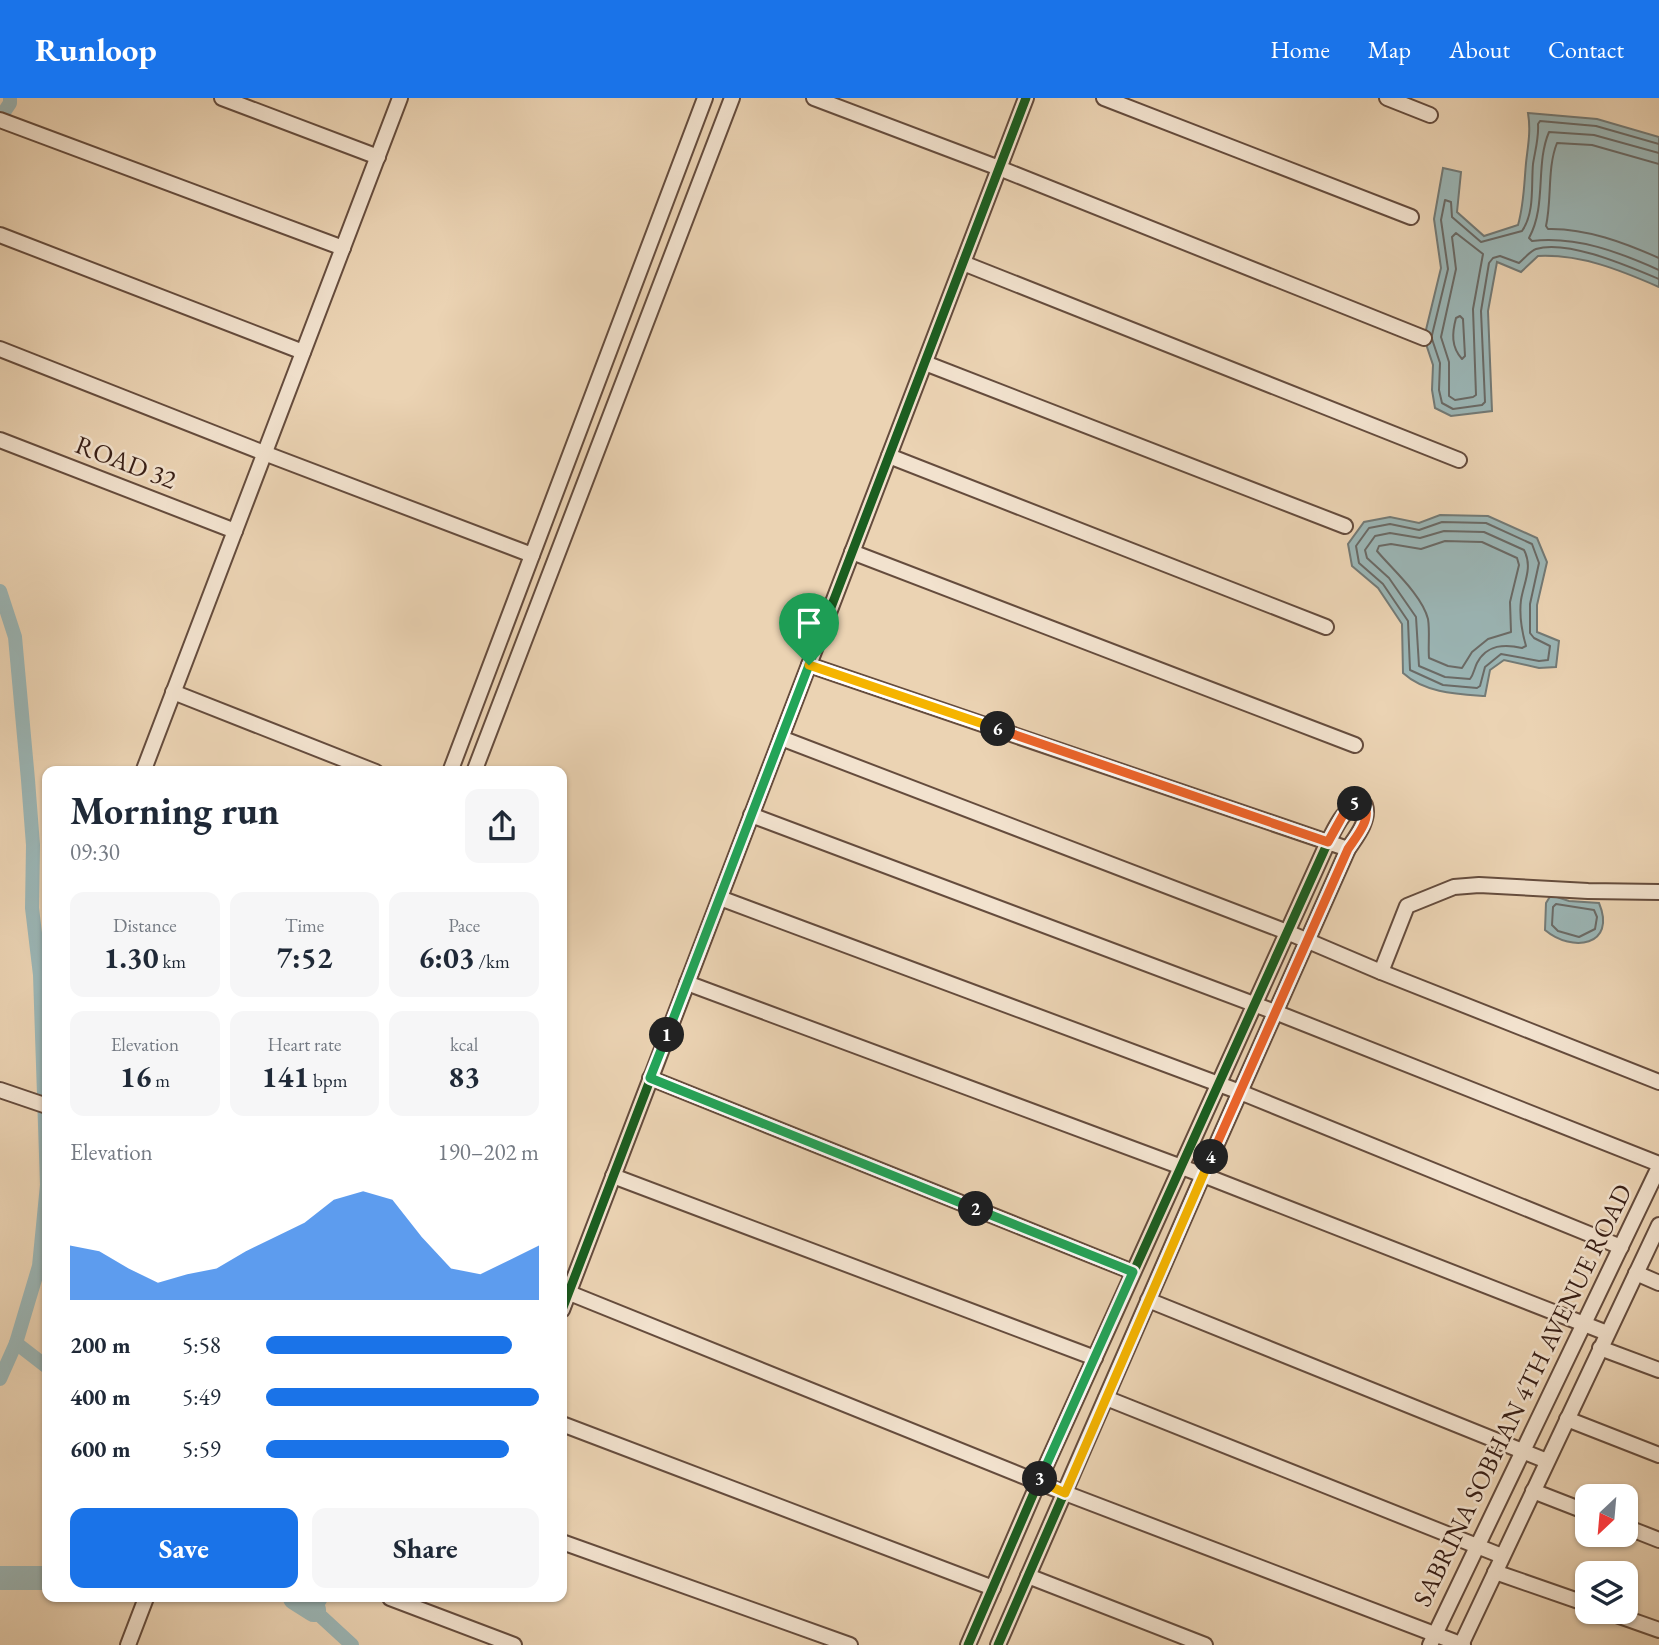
<!DOCTYPE html>
<html lang="en">
<head>
<meta charset="utf-8">
<style>
	:root { --surface:#fff; --page:#f6f6f7; --text:#1f2937; --muted:#747a83; --accent:#1a73e8 }
	body { margin:0; font-family:"EB Garamond",serif; background:var(--page); color:var(--text); height:100vh; display:flex; flex-direction:column; font-size:26px; white-space:nowrap }
	* { box-sizing:border-box; margin:0 }
	p { font-size:23px; color:var(--muted) }
	.icon { flex:none; width:38px; height:38px; fill:none; stroke:currentColor; stroke-width:2; stroke-linecap:round; stroke-linejoin:round }
	.map { position:relative; flex:1; overflow:hidden }
	.sheet { position:absolute; left:42px; top:668px; width:525px; height:836px; display:flex; flex-direction:column; background:var(--surface); border-radius:14px; box-shadow:0 2px 5px #0004 }
	.sheet>* { flex:none }
	.needle { width:46px; rotate:206deg }
	.tools { position:absolute; left:1575px; top:1386px; display:grid; gap:14px }
	.tools a { display:grid; place-items:center; width:63px; height:63px; border-radius:14px; background:var(--surface); box-shadow:0 2px 5px #0004; font-size:35px }
	.pin { position:absolute; display:grid; place-items:center; width:60px; height:60px; color:#fff; margin:-72px -30px; border-radius:50% 50% 50% 0; rotate:-45deg; box-shadow:0 0 7px #0007 }
	.pin .icon { rotate:45deg }
	.km { position:absolute; width:35px; height:35px; margin:-18px; border-radius:50%; background:#222; color:#fff; font-size:19px; line-height:35px; text-align:center }
	.round { display:grid; place-items:center; flex:none; width:74px; height:74px; border-radius:14px; background:var(--page) }
	.head { display:flex; align-items:center; justify-content:space-between; height:119px; padding:0 28px }
	h1 { font-size:38px; font-weight:700; line-height:52px }
	.figures { display:grid; grid-template-columns:repeat(3,1fr); gap:10px; height:119px; padding:7px 28px }
	.figures div { display:grid; align-content:center; border-radius:14px; background:var(--page); text-align:center }
	.figures b { font-size:30px; font-weight:700 }
	.figures small { font-size:19px; font-weight:400 }
	.figures p { font-size:19px }
	.chart { height:196px; padding:14px 28px }
	.chart p { display:flex; justify-content:space-between }
	.chart svg { width:100%; height:126px; margin-top:7px; fill:var(--accent); opacity:.7 }
	.button { display:flex; gap:14px; margin-top:auto; padding:14px 28px }
	.button a { flex:1; height:80px; border-radius:14px; background:var(--accent); color:#fff; font-size:28px; font-weight:700; line-height:80px; text-align:center }
	.button a+a { background:var(--page); color:var(--text) }
	ul { padding:0 28px; list-style:none; font-size:23px }
	li { display:grid; grid-template-columns:112px 84px 1fr; align-items:center; height:52px }
	li i { height:18px; border-radius:9px; background:var(--accent) }
	header { display:flex; align-items:center; gap:42px; box-sizing:border-box; height:98px; padding:0 35px; background:var(--accent); color:#fff }
	header strong { font-size:33px }
	nav { display:flex; gap:38px; margin-inline-start:auto; font-size:24px }
	.map>svg:first-child { display:block }
	.water { fill:#9bb6b6; stroke:#737a76; stroke-width:2 }
	.lines { fill:none; stroke-linecap:round; stroke-linejoin:round }
	.shore { stroke:#6a6a66; stroke-width:2 }
	.canal { stroke:#9bb6b6; stroke-width:14 }
	.river { stroke:#9bb6b6; stroke-width:24 }
	.minor-casing { stroke:#654c3d; stroke-width:18 }
	.minor { stroke:#f2e2ce; stroke-width:14 }
	.cycleway-casing { stroke:#f2e2ce; stroke-width:13 }
	.cycleway { stroke:#1b5e20; stroke-width:9 }
	.split-1-casing { stroke:#fff; stroke-width:14 }
	.split-2-casing { stroke:#fff; stroke-width:14 }
	.split-3-casing { stroke:#fff; stroke-width:14 }
	.split-4-casing { stroke:#fff; stroke-width:14 }
	.split-5-casing { stroke:#fff; stroke-width:14 }
	.split-6-casing { stroke:#fff; stroke-width:14 }
	.split-7-casing { stroke:#fff; stroke-width:14 }
	.split-1 { stroke:#22a559; stroke-width:9 }
	.split-2 { stroke:#22a559; stroke-width:9 }
	.split-3 { stroke:#22a559; stroke-width:9 }
	.split-4 { stroke:#f5b400; stroke-width:9 }
	.split-5 { stroke:#f0652b; stroke-width:9 }
	.split-6 { stroke:#f0652b; stroke-width:9 }
	.split-7 { stroke:#f5b400; stroke-width:9 }
	.labels { text-anchor:middle; dominant-baseline:central; stroke-width:5; stroke-linejoin:round; paint-order:stroke }
	.street-label { font-size:26px; fill:#381f16; stroke:#f2e2ce }
</style>
</head>
<body>
<header>
<strong>Runloop</strong>
<nav><a>Home</a><a>Map</a><a>About</a><a>Contact</a></nav>
</header>
<div class="map">
<svg width="1659" height="1547" viewBox="0 0 1659 1547">
	<rect width="100%" height="100%" fill="#ebd3b3"/>
	<filter id="stains"><feTurbulence type="fractalNoise" baseFrequency=".00286" numOctaves="4"/><feColorMatrix values="0 0 0 0 .2 0 0 0 0 .09 0 0 0 0 .02 0 0 0 .5 -.17"/></filter>
	<radialGradient id="worn" r=".72"><stop offset=".6" stop-color="#630" stop-opacity="0"/><stop offset="1" stop-color="#630" stop-opacity=".3"/></radialGradient>
	<g class="water">
		<path d="M1528 15 1597 21 1659 39V189C1620 172 1581 156 1538 158L1521 174 1497 164 1488 213 1492 313 1451 318 1435 310 1432 292 1433 267 1424 240 1441 170 1434 121 1443 70 1461 74 1457 114 1484 138 1518 127C1524 106 1524 87 1526 65 1528 47 1531 33 1528 15Z"/>
		<path d="M1440 417 1488 418 1537 440 1547 464 1537 507V534L1559 543 1556 569 1539 570 1504 562 1490 572 1485 598C1457 596 1425 595 1403 575L1402 526 1378 490 1352 468 1348 446 1364 424 1390 419 1419 425Z"/>
		<path d="M1551 797 1569 803 1599 805C1617 848 1572 855 1545 832L1546 805Z"/>
	</g>
	<g class="lines">
		<g class="shore">
			<path d="M1659 55 1594 37 1549 34C1535 67 1547 107 1529 140L1532 143C1577 138 1619 154 1659 172"/>
			<path d="M1659 66 1592 47 1557 45C1547 70 1552 101 1546 128L1548 131C1586 130 1625 145 1659 160"/>
			<path d="M1456 135 1483 156 1473 211 1476 297 1473 299 1455 302 1449 298V264L1441 239 1456 171 1452 139Z"/>
			<path d="M1460 218 1463 221 1465 258 1462 261C1451 249 1452 235 1456 220Z"/>
			<path d="M1432 237 1448 171 1441 122 1445 102 1451 104 1452 119 1481 144 1522 133C1535 114 1531 88 1533 66 1535 53 1539 40 1538 26L1540 23 1596 28 1659 46"/>
			<path d="M1432 241 1440 265 1439 292 1442 305 1453 311 1482 307 1485 304 1481 213 1489 165 1493 160 1500 158 1519 165C1524 161 1530 153 1536 151 1567 141 1630 169 1659 181"/>
			<path d="M1442 424 1486 425 1532 446 1539 465 1530 506V535L1534 540 1550 548 1548 562 1539 563 1501 556 1485 569 1480 588 1477 590 1443 587 1410 572 1408 523 1383 486 1359 465 1356 448 1369 430 1390 426 1419 432Z"/>
			<path d="M1444 433 1484 434 1524 452C1533 469 1524 484 1521 502 1519 518 1522 534 1526 548L1522 550C1505 546 1487 546 1477 565 1474 571 1474 576 1470 581L1445 579 1419 568 1416 519 1389 480 1367 460 1365 452 1375 438 1390 435 1420 440Z"/>
			<path d="M1445 443 1482 444 1517 460 1519 467 1510 504 1511 534 1488 541 1472 554 1462 570 1448 568 1429 560C1428 548 1430 533 1428 521 1422 497 1392 471 1377 453L1379 448 1391 446 1421 451Z"/>
			<path d="M1556 806 1594 812 1597 819 1595 831 1579 839 1558 833 1552 827 1553 809Z"/>
		</g>
		<g class="canal">
			<path d="M0 20 10 5V0"/>
			<path d="M0 493 15 539 28 682 33 747 32 810 40 877 47 1087 39 1168 16 1245 47 1269"/>
			<path d="M0 1281 16 1245"/>
			<path d="M321 1500 314 1512 352 1547"/>
		</g>
		<g class="river">
			<path d="M0 1480H47"/>
			<path d="M295 1500 314 1512"/>
		</g>
		<defs>
			<g id="minor">
				<path d="M222 0 378 59"/>
				<path d="M814 0 999 70 1424 240"/>
				<path d="M1104 0 1411 119"/>
				<path d="M1387 0 1430 17"/>
				<path d="M0 22 343 150"/>
				<path d="M0 137 303 254"/>
				<path d="M963 165 1459 362"/>
				<path d="M0 251 264 355 532 457"/>
				<path d="M925 265 1345 428"/>
				<path d="M0 342 235 433"/>
				<path d="M889 358 1326 529"/>
				<path d="M852 454 1355 647"/>
				<path d="M809 567 1348 751"/>
				<path d="M173 594 376 674"/>
				<path d="M781 640 1287 834 1381 874 1659 984"/>
				<path d="M143 674 400 0"/>
				<path d="M450 674 705 0"/>
				<path d="M474 674 732 0"/>
				<path d="M751 717 1275 914 1659 1066"/>
				<path d="M720 800 1240 994 1621 1149"/>
				<path d="M1381 874 1407 808 1454 789 1479 787 1588 793 1659 794"/>
				<path d="M687 885 1203 1077 1607 1235"/>
				<path d="M650 980 1133 1174"/>
				<path d="M0 992 47 1008"/>
				<path d="M613 1078 1095 1260"/>
				<path d="M1636 1175 1659 1185"/>
				<path d="M562 1192 1065 1395 1463 1547"/>
				<path d="M1148 1202 1547 1363"/>
				<path d="M562 1212 1026 0"/>
				<path d="M1600 1250 1659 1272"/>
				<path d="M1106 1300 1502 1458"/>
				<path d="M1567 1321 1659 1357"/>
				<path d="M562 1326 993 1490"/>
				<path d="M1533 1393 1587 1414"/>
				<path d="M1626 1429 1659 1442"/>
				<path d="M562 1444 850 1547"/>
				<path d="M1495 1474 1587 1506"/>
				<path d="M1028 1478 1205 1547"/>
				<path d="M390 1500 514 1547"/>
				<path d="M1608 1514 1659 1532"/>
				<path d="M128 1547 146 1500"/>
				<path d="M968 1547 1039 1383 1328 744C1336 729 1343 711 1360 705L1365 707C1370 722 1356 739 1348 751L1203 1077 998 1547"/>
				<path d="M1430 1547 1659 1069"/>
				<path d="M1461 1547 1659 1127"/>
			</g>
		</defs>
		<use href="#minor" class="minor-casing"/>
		<use href="#minor" class="minor"/>
		<defs>
			<g id="cycleway">
				<path d="M562 1212 1026 0"/>
				<path d="M968 1547 1039 1383 1328 744C1336 729 1343 711 1360 705L1365 707C1370 722 1356 739 1348 751L1203 1077 998 1547"/>
			</g>
		</defs>
		<use href="#cycleway" class="cycleway-casing"/>
		<use href="#cycleway" class="cycleway"/>
	</g>
	<g class="lines">
		<defs>
			<path id="split-1" d="M667 937 809 567"/>
			<path id="split-2" d="M667 937 650 980 976 1111"/>
			<path id="split-3" d="M976 1111 1133 1174 1040 1381"/>
			<path id="split-4" d="M1040 1381 1039 1383 1065 1395 1211 1059"/>
			<path id="split-5" d="M1211 1059 1348 751C1356 739 1371 722 1365 708L1360 705 1355 706"/>
			<path id="split-6" d="M998 631 1328 744 1343 717 1355 706"/>
			<path id="split-7" d="M809 567 998 631"/>
		</defs>
		<use href="#split-1" class="split-1-casing"/>
		<use href="#split-2" class="split-2-casing"/>
		<use href="#split-3" class="split-3-casing"/>
		<use href="#split-4" class="split-4-casing"/>
		<use href="#split-5" class="split-5-casing"/>
		<use href="#split-6" class="split-6-casing"/>
		<use href="#split-7" class="split-7-casing"/>
		<use href="#split-1" class="split-1"/>
		<use href="#split-2" class="split-2"/>
		<use href="#split-3" class="split-3"/>
		<use href="#split-4" class="split-4"/>
		<use href="#split-5" class="split-5"/>
		<use href="#split-6" class="split-6"/>
		<use href="#split-7" class="split-7"/>
	</g>
	<g class="labels">
		<g class="street-label">
			<text transform="translate(126 364) rotate(21)">ROAD 32</text>
			<text transform="translate(1522 1297) rotate(-64)">SABRINA SOBHAN 4TH AVENUE ROAD</text>
		</g>
	</g>
	<rect width="100%" height="100%" filter="url(#stains)"/>
	<rect width="100%" height="100%" fill="url(#worn)"/>
</svg>
<div class="tools">
<a><svg class="needle" viewBox="-14 -14 28 28"><path d="M0-13l5 13h-10z" fill="#e53935"/><path d="M0 13l5-13h-10z" fill="#747a83"/></svg></a>
<a><svg class="icon" aria-label="layers" viewBox="0 0 24 24"><path d="M12 4l9 5-9 5-9-5zM3 14l9 5 9-5"/></svg></a>
</div>
<div class="pin" style="left:809px;top:567px;background:#1e9e55"><svg class="icon" aria-label="arrive" viewBox="0 0 24 24"><path d="M6 21V4h12l-3 4 3 4H6"/></svg></div>
<b class="km" style="left:667px;top:937px">1</b>
<b class="km" style="left:976px;top:1111px">2</b>
<b class="km" style="left:1040px;top:1381px">3</b>
<b class="km" style="left:1211px;top:1059px">4</b>
<b class="km" style="left:1355px;top:706px">5</b>
<b class="km" style="left:998px;top:631px">6</b>
<section class="sheet">
<div class="head"><div><h1>Morning run</h1><p>09:30</p></div><a class="round"><svg class="icon" aria-label="share" viewBox="0 0 24 24"><path d="M12 15V3M7 8l5-5 5 5M5 13v7h14v-7"/></svg></a></div>
<div class="figures">
<div><p>Distance</p><b>1.30<small> km</small></b></div>
<div><p>Time</p><b>7:52</b></div>
<div><p>Pace</p><b>6:03<small> /km</small></b></div>
</div>
<div class="figures">
<div><p>Elevation</p><b>16<small> m</small></b></div>
<div><p>Heart rate</p><b>141<small> bpm</small></b></div>
<div><p>kcal</p><b>83</b></div>
</div>
<div class="chart"><p><span>Elevation</span>190–202 m</p>
<svg viewBox="0 0 160 44" preserveAspectRatio="none"><path d="M0 44V25L10 27L20 33L30 38L40 35L50 33L60 27L70 22L80 17L90 9L100 6L110 9L120 22L130 33L140 35L150 30L160 25V44z"/></svg>
</div>
<ul>
<li><b>200 m</b>5:58<i style="width:90%"></i></li>
<li><b>400 m</b>5:49<i style="width:100%"></i></li>
<li><b>600 m</b>5:59<i style="width:89%"></i></li>
</ul>
<div class="button"><a>Save</a><a>Share</a></div>
</section>
</div>
</body>
</html>
